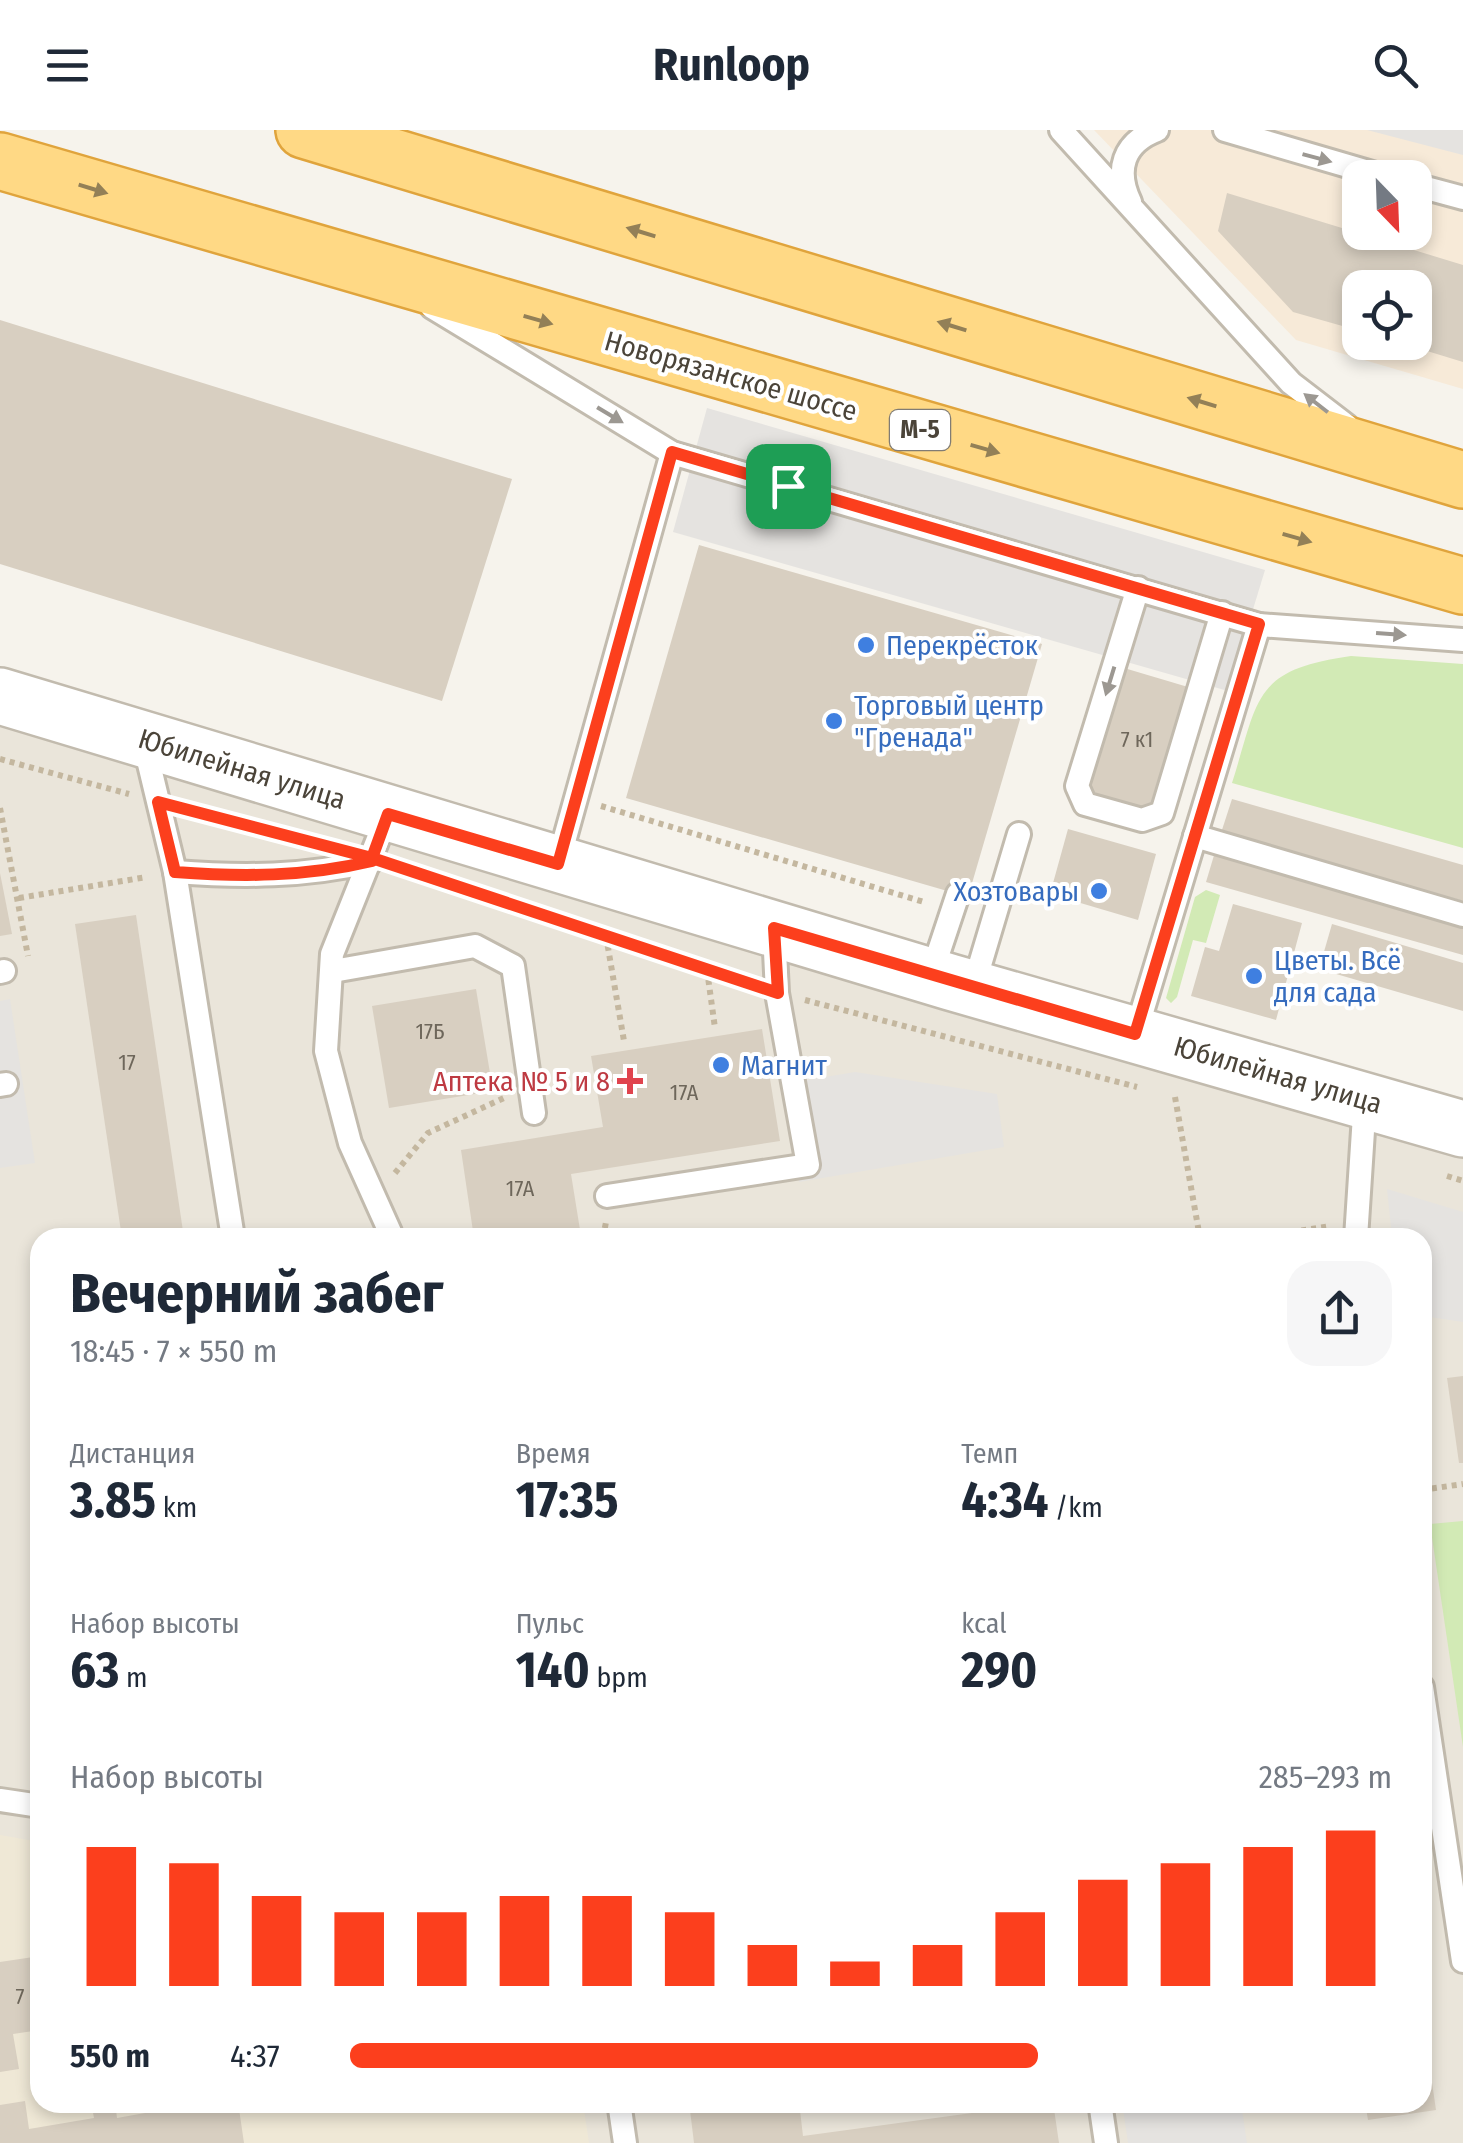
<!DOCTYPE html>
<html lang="ru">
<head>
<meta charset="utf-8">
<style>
	:root { --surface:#fff; --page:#f6f6f7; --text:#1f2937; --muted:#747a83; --accent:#fc3f1d }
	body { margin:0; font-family:"Fira Sans Condensed",sans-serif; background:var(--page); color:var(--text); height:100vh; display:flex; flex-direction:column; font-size:38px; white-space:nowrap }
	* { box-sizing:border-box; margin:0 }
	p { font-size:32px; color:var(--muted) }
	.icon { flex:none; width:55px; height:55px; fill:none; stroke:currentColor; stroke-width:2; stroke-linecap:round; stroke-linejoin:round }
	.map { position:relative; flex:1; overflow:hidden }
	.details { position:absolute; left:30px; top:1098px; width:1402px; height:885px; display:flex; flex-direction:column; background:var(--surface); border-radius:30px; box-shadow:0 5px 15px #0003 }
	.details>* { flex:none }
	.needle { width:65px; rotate:157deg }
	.tools { position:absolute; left:1342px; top:30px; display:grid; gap:20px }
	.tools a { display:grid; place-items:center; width:90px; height:90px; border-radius:20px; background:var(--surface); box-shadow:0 5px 15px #0003; font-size:50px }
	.pin { position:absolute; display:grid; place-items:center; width:85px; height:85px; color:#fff; margin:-42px; border-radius:20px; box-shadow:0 5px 15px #0006 }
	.round { display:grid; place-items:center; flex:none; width:105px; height:105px; border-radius:30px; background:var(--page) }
	.headline { display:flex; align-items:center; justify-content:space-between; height:170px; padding:0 40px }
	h1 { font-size:55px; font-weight:700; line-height:75px }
	.stats { display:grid; grid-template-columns:repeat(3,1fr); gap:15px; height:170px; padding:10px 40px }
	.stats div { display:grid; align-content:center }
	.stats b { font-size:50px; font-weight:700 }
	.stats small { font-size:28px; font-weight:400 }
	.stats p { font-size:28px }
	.chart { height:280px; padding:20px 40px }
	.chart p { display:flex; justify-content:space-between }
	.chart svg { width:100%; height:180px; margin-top:10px; stroke:var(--accent); stroke-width:6 }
	ul { padding:0 40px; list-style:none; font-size:32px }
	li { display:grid; grid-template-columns:160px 120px 1fr; align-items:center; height:75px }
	li i { height:25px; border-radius:12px; background:var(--accent) }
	header { display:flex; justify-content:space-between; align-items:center; height:130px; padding:0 40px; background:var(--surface); font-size:45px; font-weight:700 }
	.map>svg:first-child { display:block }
	.residential { fill:#eae5da; fill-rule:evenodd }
	.commercial { fill:#f7ead8; fill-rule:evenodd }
	.education { fill:#efe8d6 }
	.green { fill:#d2eab5 }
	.parking { fill:#e5e3e0 }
	.building { fill:#d8cfc1 }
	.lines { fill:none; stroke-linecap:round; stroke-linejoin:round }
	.service-casing { stroke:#c2bbae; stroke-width:28 }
	.tertiary-casing { stroke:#c2bbae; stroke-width:60 }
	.trunk-casing { stroke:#e0a43c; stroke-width:60 }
	.path { stroke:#c4b79f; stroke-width:6; stroke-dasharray:5 5; stroke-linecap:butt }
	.service { stroke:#fff; stroke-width:22 }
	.tertiary { stroke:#fff; stroke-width:55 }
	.trunk { stroke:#ffd985; stroke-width:55 }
	.oneway { fill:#9c9892 }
	.oneway2 { fill:#938057 }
	.route-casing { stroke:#fff; stroke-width:20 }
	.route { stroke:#fc3f1d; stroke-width:12 }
	.shop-dot { fill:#3f7fe0; stroke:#fff; stroke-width:4 }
	.health-dot { fill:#e0444e; stroke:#fff; stroke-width:4 }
	.labels { text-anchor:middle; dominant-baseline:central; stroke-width:8; stroke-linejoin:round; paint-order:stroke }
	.number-label { font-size:22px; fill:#6e675b }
	.shield { fill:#fff; stroke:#817c74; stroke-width:2.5 }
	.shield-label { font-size:25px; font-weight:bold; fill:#4b4439 }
	.street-label { font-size:28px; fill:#4b4439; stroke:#fff }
	.shop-label { font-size:28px; fill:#366cbe; stroke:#fff; text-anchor:start }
	.health-label { font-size:28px; fill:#be3a42; stroke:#fff; text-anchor:end }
</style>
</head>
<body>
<header><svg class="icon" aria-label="menu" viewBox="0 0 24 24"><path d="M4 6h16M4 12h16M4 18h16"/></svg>Runloop<svg class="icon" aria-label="search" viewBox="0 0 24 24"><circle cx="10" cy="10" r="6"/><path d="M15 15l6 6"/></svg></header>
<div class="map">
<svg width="1463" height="2013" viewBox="0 0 1463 2013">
	<rect width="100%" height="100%" fill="#f6f3ec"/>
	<path class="residential" d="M0 581 1463 1021V2013H0ZM40 1108H1422V1972H40Z"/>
	<path class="commercial" d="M1094 0H1463V259L1296 210ZM1360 48H1415V102H1360ZM1360 158H1415V212H1360Z"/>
	<path class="education" d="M0 1705 40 1712V1972L583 1973 589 2013H0Z"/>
	<g class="green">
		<path d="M1351 526 1463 534V718L1232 653C1259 568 1252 540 1351 526Z"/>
		<path d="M1206 760 1220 765 1206 813 1193 810 1177 867 1171 873 1166 868 1195 767Z"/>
		<path d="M1463 1391V1617L1430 1394Z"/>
	</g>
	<g class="parking">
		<path d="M1367 0H1463V25Z"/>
		<path d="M707 278 1265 440 1228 561 673 402Z"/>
		<path d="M10 869 35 1033 0 1038V871Z"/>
		<path d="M855 942 997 964 1004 1017 799 1052 784 954Z"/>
		<path d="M1387 1059 1463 1082V1192L1423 1186 1422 1108 1392 1107Z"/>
		<path d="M1165 1972 1241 1973 1247 2013H1128L1123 1979Z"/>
	</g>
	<g class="building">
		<path d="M1227 63 1463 135V232L1401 213 1415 212V158H1360V201L1293 182 1218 101Z"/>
		<path d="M0 190 512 349 442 571 0 434Z"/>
		<path d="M699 415 1042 514 968 767 626 668Z"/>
		<path d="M1124 538 1188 557 1150 681 1087 661Z"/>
		<path d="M1232 669 1463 735V771L1221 703Z"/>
		<path d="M1068 699 1156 724 1138 790 1050 764Z"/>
		<path d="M1215 722 1463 797V825L1206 752Z"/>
		<path d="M0 743 12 804 0 806Z"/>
		<path d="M1233 774 1302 793 1276 890 1191 866 1205 817 1219 821Z"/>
		<path d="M136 785 168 1000 184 1108H122L75 794Z"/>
		<path d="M1332 794 1463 833V881L1319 839Z"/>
		<path d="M476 859 493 961 389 978 372 876Z"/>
		<path d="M762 899 780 1011 571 1044 581 1106 474 1108 461 1020 603 997 591 926Z"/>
		<path d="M1463 1246V1333H1459L1447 1248Z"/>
		<path d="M40 1826V1900L13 1904 19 1939 0 1942V1832Z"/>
		<path d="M1425 1904 1436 1980 1368 1990 1365 1972H1422Z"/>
		<path d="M25 1971 29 1999 94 1988 91 1972H115L117 1988 207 1972H238L244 2013H0V1975Z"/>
		<path d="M689 1972H799L803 2006 1053 1972 1059 2013H694Z"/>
	</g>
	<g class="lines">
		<defs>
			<g id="service">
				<path d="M1061 0 1291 253 1347 296"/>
				<path d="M1225 0 1389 48"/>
				<path d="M1415 55 1463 68"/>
				<path d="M1130 72C1115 40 1123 13 1157 0"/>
				<path d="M432 177 672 323 1259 495 1463 510"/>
				<path d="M1138 458 1077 656 1085 674 1142 690 1162 683 1222 483"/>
				<path d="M143 609 175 742 233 1108"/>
				<path d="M388 684 332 824 326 921 350 1013 390 1102"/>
				<path d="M1195 706 1463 785"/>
				<path d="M558 733 672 323"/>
				<path d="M175 742C242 747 305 747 372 731"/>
				<path d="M333 841 475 816 513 836 534 983"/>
				<path d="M0 842 4 841"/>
				<path d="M931 845 958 764"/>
				<path d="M973 858 1019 704"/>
				<path d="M1135 905 1259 495"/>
				<path d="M0 955 6 954"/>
				<path d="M607 1066 808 1035 777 863 774 801"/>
				<path d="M1356 1108 1365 970"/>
				<path d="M1422 1557 1463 1831"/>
				<path d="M0 1670 40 1676"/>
				<path d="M619 1972 625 2013"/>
				<path d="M1100 1972 1106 2013"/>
			</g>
			<path id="tertiary" d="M0 566 950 852 1463 999"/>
			<g id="trunk">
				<path d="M304 0 1463 350"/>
				<path d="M0 31 1463 456"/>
			</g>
		</defs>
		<use href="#service" class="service-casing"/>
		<use href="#tertiary" class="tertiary-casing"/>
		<use href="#trunk" class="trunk-casing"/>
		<g class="path">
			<path d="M0 629 129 664"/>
			<path d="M601 676 924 772"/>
			<path d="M0 678 28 826"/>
			<path d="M189 680 308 711"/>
			<path d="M425 746 750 854"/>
			<path d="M19 768 147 747"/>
			<path d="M606 806 624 911"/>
			<path d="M707 840 715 898"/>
			<path d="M805 870 1137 957"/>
			<path d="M1175 967 1200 1108"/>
			<path d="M395 1043 428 1003 506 967"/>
			<path d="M1447 1046 1463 1051"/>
			<path d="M603 1108 606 1092"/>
			<path d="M1252 1108 1330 1096"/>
			<path d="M1422 1360 1463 1354"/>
		</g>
		<use href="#service" class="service"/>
		<use href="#tertiary" class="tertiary"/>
		<use href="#trunk" class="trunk"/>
	</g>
	<defs><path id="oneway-solid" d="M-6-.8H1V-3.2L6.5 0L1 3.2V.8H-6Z" transform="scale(2.5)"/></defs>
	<g class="oneway">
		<use href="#oneway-solid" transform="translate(1317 28) rotate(15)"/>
		<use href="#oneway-solid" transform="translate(1316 273) rotate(-142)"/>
		<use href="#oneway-solid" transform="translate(610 285) rotate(31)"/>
		<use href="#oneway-solid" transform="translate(1391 504) rotate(4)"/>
		<use href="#oneway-solid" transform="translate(1110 551) rotate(107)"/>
	</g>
	<g class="oneway2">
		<use href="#oneway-solid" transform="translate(93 59) rotate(17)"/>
		<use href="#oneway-solid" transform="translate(641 102) rotate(-163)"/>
		<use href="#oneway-solid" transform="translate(538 190) rotate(16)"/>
		<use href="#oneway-solid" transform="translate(952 196) rotate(-163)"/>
		<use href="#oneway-solid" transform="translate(1202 272) rotate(-163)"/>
		<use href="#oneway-solid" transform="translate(985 319) rotate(16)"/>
		<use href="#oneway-solid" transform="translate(1297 408) rotate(16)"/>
	</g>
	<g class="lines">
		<defs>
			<path id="route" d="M788 356 672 322 558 734 388 684 372 728V731C305 747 242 747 175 742L158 672 372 728 778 863 774 798 1135 904 1259 494 788 356"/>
		</defs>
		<use href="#route" class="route-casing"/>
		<use href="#route" class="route"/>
	</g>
	<g class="shop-dot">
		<circle cx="866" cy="515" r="10"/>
		<circle cx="834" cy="591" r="10"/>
		<circle cx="1099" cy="761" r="10"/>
		<circle cx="1254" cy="846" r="10"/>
		<circle cx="721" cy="935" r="10"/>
	</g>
	<path class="health-dot" d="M625 936h10v10h10v10h-10v10h-10v-10h-10v-10h10z"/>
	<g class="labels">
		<g class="number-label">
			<text x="1137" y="609">7 к1</text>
			<text x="430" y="901">17Б</text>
			<text x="127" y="932">17</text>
			<text x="684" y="962">17А</text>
			<text x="520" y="1058">17А</text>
			<text x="20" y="1866">7</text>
		</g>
		<rect class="shield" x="890" y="280" width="60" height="40" rx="8"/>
		<g class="shield-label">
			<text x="920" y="300">М-5</text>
		</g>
		<g class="street-label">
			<text transform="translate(731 246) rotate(16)">Новорязанское шоссе</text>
			<text transform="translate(242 639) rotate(17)">Юбилейная улица</text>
			<text transform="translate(1278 945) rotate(16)">Юбилейная улица</text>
		</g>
		<g class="shop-label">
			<text x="886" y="515">Перекрёсток</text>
			<text x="854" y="575">Торговый центр<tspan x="854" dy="32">"Гренада"</tspan></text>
			<text x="1079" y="761" text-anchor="end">Хозтовары</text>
			<text x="1274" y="830">Цветы. Всё<tspan x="1274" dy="32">для сада</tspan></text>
			<text x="741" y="935">Магнит</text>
		</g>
		<g class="health-label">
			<text x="610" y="951">Аптека № 5 и 8</text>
		</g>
	</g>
</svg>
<div class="tools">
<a><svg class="needle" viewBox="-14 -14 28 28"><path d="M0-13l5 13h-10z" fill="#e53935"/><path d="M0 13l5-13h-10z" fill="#747a83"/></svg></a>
<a><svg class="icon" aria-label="locate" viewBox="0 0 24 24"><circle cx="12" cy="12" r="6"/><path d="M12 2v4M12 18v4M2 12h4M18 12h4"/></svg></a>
</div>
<div class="pin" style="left:788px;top:356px;background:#1e9e55"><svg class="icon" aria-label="arrive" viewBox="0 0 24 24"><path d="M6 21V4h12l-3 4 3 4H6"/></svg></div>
<section class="details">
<div class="headline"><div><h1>Вечерний забег</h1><p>18:45 · 7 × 550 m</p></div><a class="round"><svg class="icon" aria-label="share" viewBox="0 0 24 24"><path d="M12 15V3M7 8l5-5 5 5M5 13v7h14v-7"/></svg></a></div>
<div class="stats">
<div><p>Дистанция</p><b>3.85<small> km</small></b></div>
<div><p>Время</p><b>17:35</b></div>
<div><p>Темп</p><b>4:34<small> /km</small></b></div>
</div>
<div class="stats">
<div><p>Набор высоты</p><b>63<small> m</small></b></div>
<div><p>Пульс</p><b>140<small> bpm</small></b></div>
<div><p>kcal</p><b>290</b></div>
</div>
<div class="chart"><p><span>Набор высоты</span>285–293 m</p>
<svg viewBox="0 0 160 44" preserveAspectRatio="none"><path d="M5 44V10M15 44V14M25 44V22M35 44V26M45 44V26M55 44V22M65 44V22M75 44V26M85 44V34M95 44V38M105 44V34M115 44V26M125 44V18M135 44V14M145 44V10M155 44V6"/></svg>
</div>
<ul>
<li><b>550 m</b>4:37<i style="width:66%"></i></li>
</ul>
</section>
</div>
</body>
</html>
